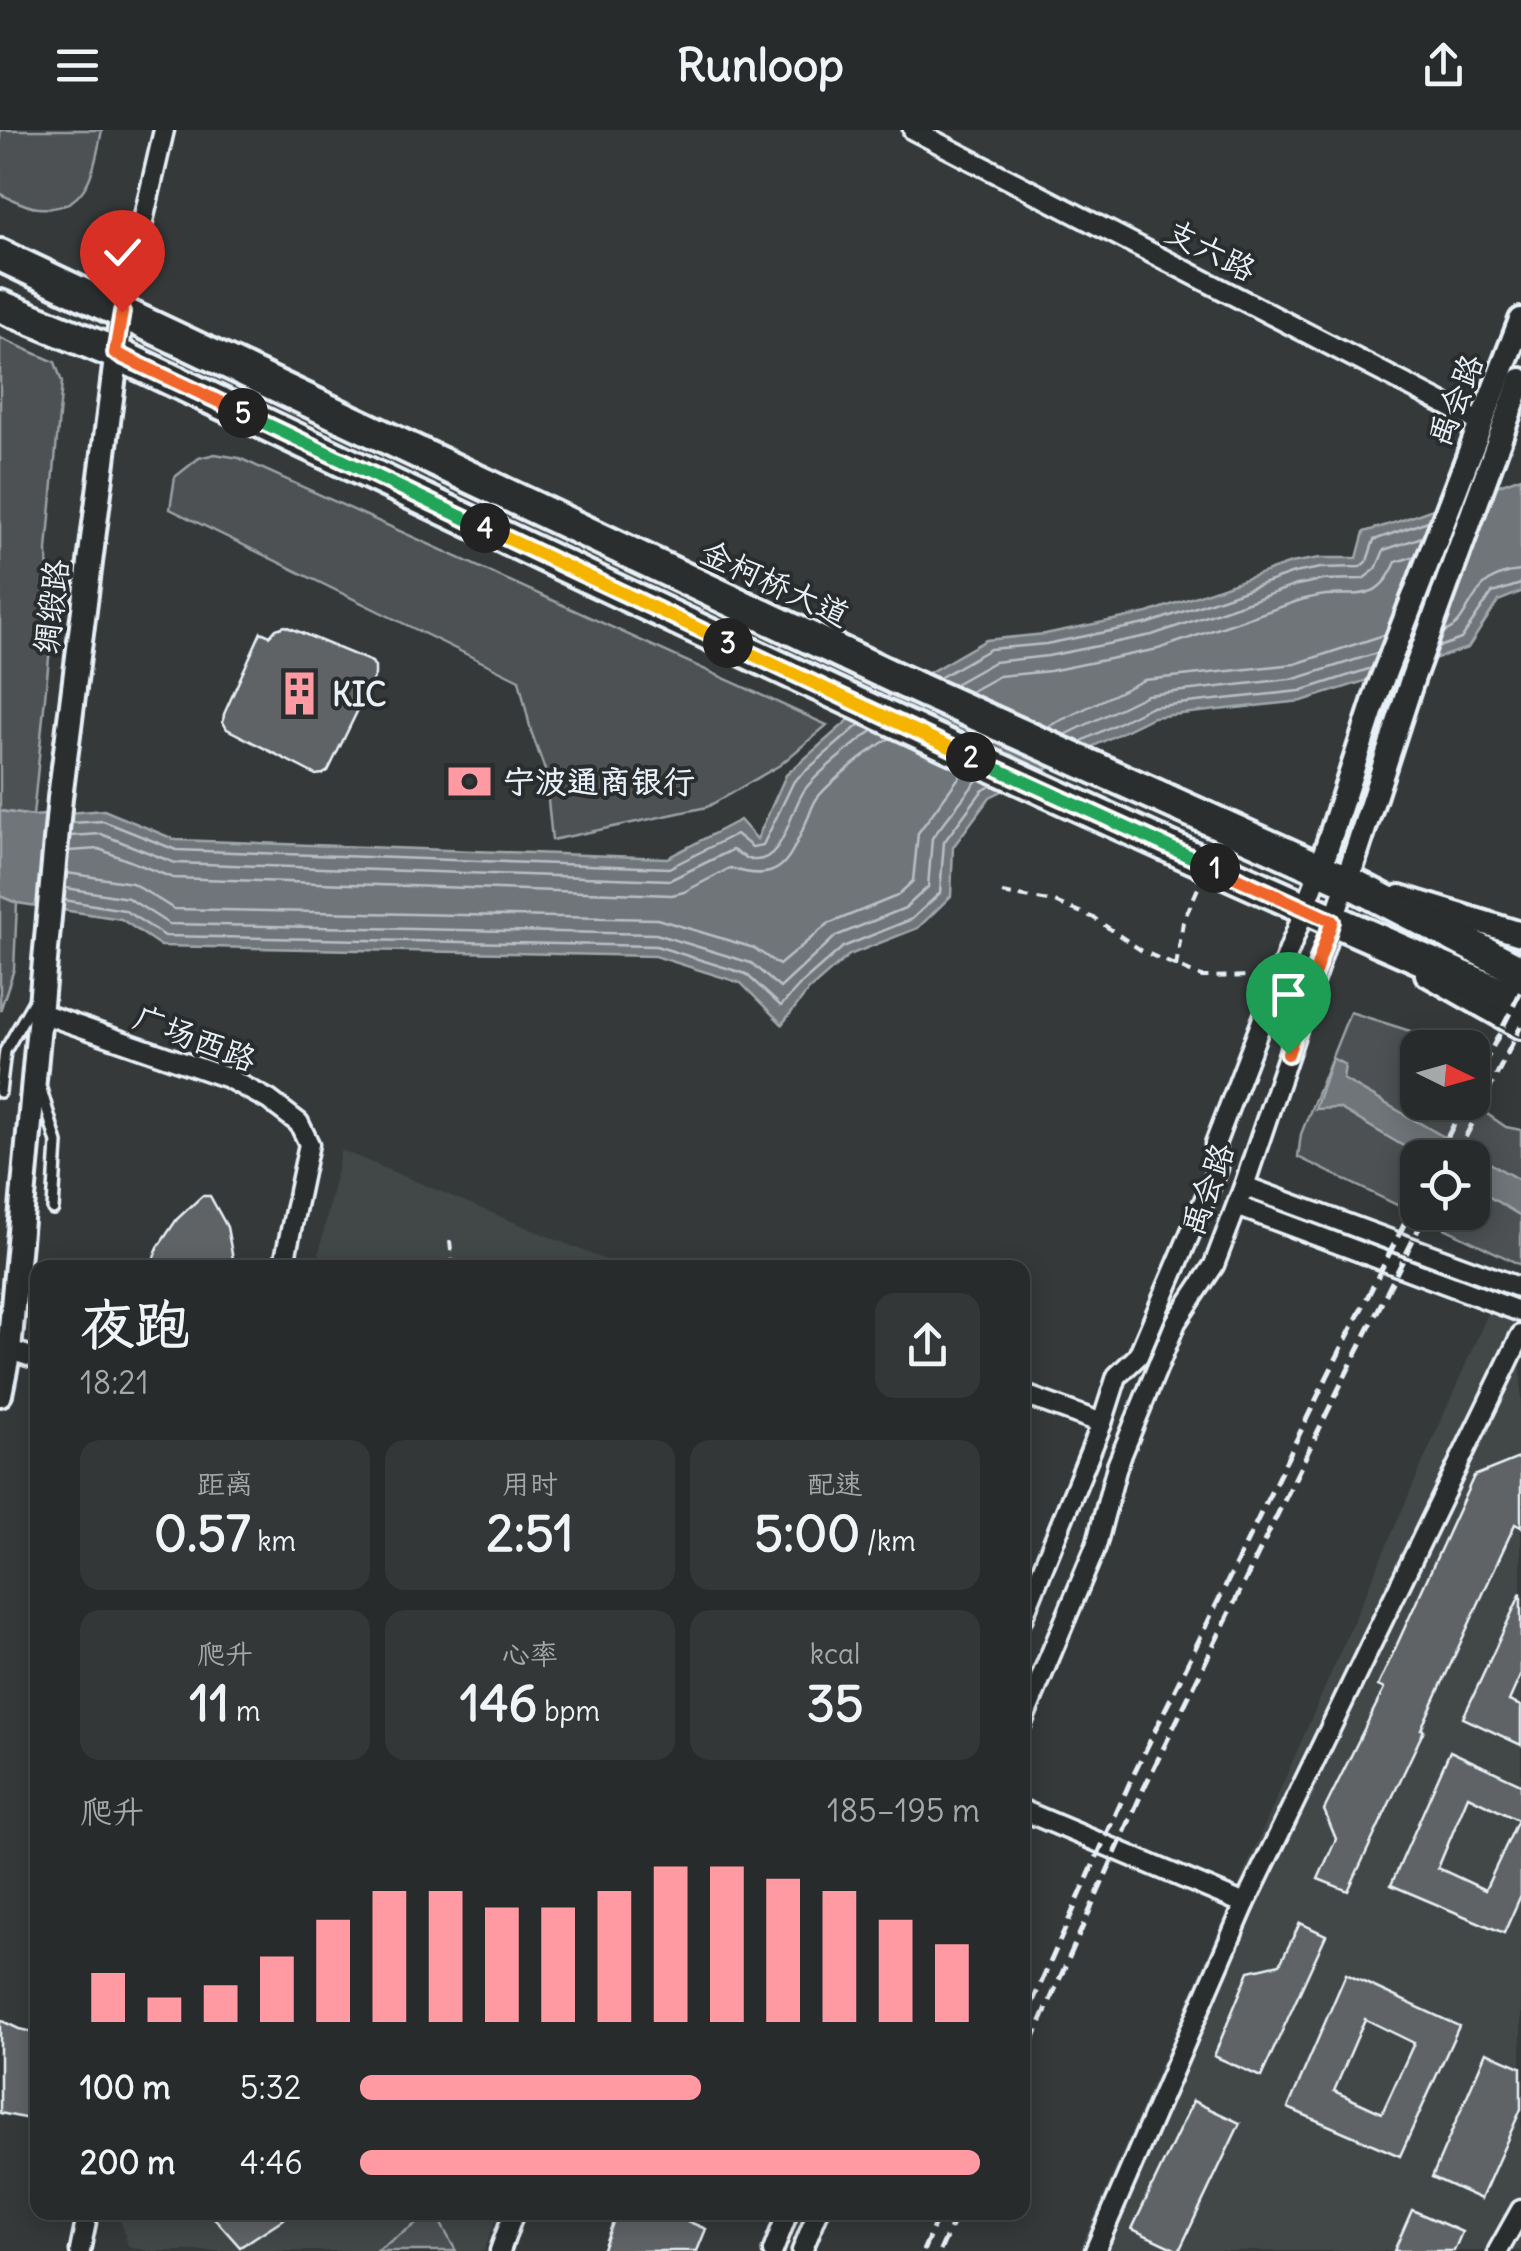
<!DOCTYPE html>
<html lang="zh">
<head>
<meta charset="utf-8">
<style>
	:root { --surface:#282b2c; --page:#343738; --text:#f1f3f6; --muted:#a5a7a9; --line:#444748; --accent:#ff9aa2 }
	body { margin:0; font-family:Delius,"LXGW WenKai TC",sans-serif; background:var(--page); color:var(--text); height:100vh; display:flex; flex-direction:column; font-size:38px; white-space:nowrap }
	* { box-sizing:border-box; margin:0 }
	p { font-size:32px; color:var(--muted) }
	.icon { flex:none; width:55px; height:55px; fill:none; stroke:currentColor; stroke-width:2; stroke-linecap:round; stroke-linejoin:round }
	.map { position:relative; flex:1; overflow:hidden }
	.drawer { position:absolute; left:30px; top:1130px; width:1000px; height:960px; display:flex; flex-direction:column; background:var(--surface); border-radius:20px; box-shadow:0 5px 25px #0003,0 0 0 2px var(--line) }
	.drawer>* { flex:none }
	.needle { width:65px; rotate:95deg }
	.fabs { position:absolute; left:1400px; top:900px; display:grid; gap:20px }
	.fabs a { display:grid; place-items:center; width:90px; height:90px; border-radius:20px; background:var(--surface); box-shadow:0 5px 25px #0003,0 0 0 2px var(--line); font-size:50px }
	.pin { position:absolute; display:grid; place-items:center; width:85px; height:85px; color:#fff; margin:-102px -42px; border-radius:50% 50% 50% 0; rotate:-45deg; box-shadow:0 0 10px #0007 }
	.pin .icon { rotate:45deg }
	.km { position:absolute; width:50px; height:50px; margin:-25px; border-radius:50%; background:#222; color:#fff; font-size:28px; line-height:50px; text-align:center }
	.round { display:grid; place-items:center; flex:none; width:105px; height:105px; border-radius:20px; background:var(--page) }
	.head { display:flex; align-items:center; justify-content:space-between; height:170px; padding:0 50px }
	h1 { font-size:55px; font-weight:700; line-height:75px }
	.figures { display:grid; grid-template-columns:repeat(3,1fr); gap:15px; height:170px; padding:10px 50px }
	.figures div { display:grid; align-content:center; border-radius:20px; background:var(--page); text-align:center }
	.figures b { font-size:50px; font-weight:700 }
	.figures small { font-size:28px; font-weight:400 }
	.figures p { font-size:28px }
	.chart { height:280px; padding:20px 50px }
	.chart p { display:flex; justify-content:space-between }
	.chart svg { width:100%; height:180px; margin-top:10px; stroke:var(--accent); stroke-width:6 }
	ul { padding:0 50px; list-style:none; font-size:32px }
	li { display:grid; grid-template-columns:160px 120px 1fr; align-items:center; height:75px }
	li i { height:25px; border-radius:12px; background:var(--accent) }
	header { display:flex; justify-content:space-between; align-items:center; height:130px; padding:0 50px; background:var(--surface); font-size:45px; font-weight:700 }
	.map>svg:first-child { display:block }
	.built { fill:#424647 }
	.green { fill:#4d5152; stroke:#9aa1a5; stroke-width:2.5; fill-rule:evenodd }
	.water { fill:#707579; stroke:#a0a7ac; stroke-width:2.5 }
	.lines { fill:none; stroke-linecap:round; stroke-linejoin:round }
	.shore { stroke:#b8bfc5; stroke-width:2.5 }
	.building { fill:#5f6365; stroke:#e8f1f8; stroke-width:2.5; fill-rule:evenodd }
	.service-casing { stroke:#e8f1f8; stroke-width:16 }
	.minor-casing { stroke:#e8f1f8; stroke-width:25 }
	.tertiary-casing { stroke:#e8f1f8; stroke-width:30 }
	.primary-casing { stroke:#e8f1f8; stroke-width:38 }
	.path { stroke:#e8f1f8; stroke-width:4; stroke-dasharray:10 8; stroke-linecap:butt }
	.service { stroke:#2a2d2e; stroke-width:9 }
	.minor { stroke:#2a2d2e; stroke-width:18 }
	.tertiary { stroke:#2a2d2e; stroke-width:22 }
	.primary { stroke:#2a2d2e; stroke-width:30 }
	.rail { stroke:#e8f1f8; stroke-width:5; stroke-dasharray:15 8; stroke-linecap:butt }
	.split-1-casing { stroke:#fff; stroke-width:20 }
	.split-2-casing { stroke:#fff; stroke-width:20 }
	.split-3-casing { stroke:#fff; stroke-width:20 }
	.split-4-casing { stroke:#fff; stroke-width:20 }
	.split-5-casing { stroke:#fff; stroke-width:20 }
	.split-6-casing { stroke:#fff; stroke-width:20 }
	.split-1 { stroke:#f0652b; stroke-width:12 }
	.split-2 { stroke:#22a559; stroke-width:12 }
	.split-3 { stroke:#f5b400; stroke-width:12 }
	.split-4 { stroke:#f5b400; stroke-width:12 }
	.split-5 { stroke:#22a559; stroke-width:12 }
	.split-6 { stroke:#f0652b; stroke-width:12 }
	.labels { text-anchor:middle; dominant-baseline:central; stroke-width:8; stroke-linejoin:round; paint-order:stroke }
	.street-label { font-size:32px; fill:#e8f1f8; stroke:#2a2d2e }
	.poi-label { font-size:32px; font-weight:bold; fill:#e8f1f8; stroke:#2a2d2e; text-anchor:start }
</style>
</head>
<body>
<header><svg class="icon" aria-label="menu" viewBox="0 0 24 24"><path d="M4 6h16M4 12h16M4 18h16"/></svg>Runloop<svg class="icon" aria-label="share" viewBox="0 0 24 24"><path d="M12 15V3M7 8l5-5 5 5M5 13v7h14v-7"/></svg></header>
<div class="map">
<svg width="1521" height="2121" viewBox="0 0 1521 2121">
	<rect width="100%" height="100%" fill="#35393a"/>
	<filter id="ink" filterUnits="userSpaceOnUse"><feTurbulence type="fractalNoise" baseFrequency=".01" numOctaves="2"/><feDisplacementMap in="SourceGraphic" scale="20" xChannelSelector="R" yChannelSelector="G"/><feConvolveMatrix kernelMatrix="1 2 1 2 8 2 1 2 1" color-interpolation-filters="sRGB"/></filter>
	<g filter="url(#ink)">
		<g class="built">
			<path d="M341 1020 622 1137H623H316Z"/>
			<path d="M1505 1144 1521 1152V2121H1079Z"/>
			<path d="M118 2083H499L484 2121H147L128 2116Z"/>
		</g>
		<g class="green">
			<path d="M0 0H102C94 38 89 83 38 78 26 77 12 69 0 64Z"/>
			<path d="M0 208 55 232 62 252 47 420 50 518 33 686 0 681Z"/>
			<path d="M215 324 239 328 827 595 780 635 707 677 552 710 545 640 531 601 519 550 170 379 175 347 199 328Z"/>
			<path d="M0 766 17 773 14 839 0 881Z"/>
			<path d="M1350 882 1423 905 1428 917 1418 918V972L1471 973 1506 997 1521 1000V1135L1298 1027 1301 1004ZM1418 1028H1472V1082H1418Z"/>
			<path d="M432 2083H435L456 2121H376Z"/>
		</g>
		<g class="water">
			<path d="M1521 347V462L1498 471 1468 518 1302 571 1153 587 990 667 953 717 951 766 918 798 849 825 809 860 782 894 741 853 655 826 161 816 121 789 17 773 0 766V681L33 686 104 680 176 710 667 728 740 690 757 709 786 645 852 587 986 510 1045 504 1148 483 1291 433 1320 428H1357L1364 402 1397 392Z"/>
			<path d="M1332 928 1345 935 1343 949 1521 1051V1086L1473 1057 1472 1028 1422 1027 1339 978 1315 979Z"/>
		</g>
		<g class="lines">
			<g class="shore">
				<path d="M1444 502C1475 492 1464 445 1521 441"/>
				<path d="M1439 517 1461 509 1492 463 1521 454"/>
				<path d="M939 548 990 519 1046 514 1150 493 1294 443 1321 438 1360 437 1367 431 1374 410 1428 391"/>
				<path d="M953 555 994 532 1048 526 1152 505 1297 455 1322 450 1363 449 1376 439 1384 420 1422 407"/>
				<path d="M970 562 999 546 1050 541 1158 519 1301 470C1309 468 1318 466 1326 465 1362 463 1379 471 1396 432L1415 426"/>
				<path d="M1047 597 1144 550 1295 534 1384 505"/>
				<path d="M1065 605 1147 565 1298 548 1377 523"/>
				<path d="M1080 612 1150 577 1300 561 1372 538"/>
				<path d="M72 693 103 691 176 720 669 738 736 704 752 717 763 715 794 651 860 594"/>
				<path d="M70 706 101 704 175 733 670 750 732 720C739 723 745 729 753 730 785 733 790 677 806 658 819 641 847 621 865 606L874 600"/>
				<path d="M69 721 99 719 173 748 672 765 684 762 730 738C783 755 788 731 808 688 811 681 813 673 818 667 832 650 871 619 890 608"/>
				<path d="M67 743 132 753 174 779 657 789 754 818 779 835 828 794 897 766 913 751 918 703 963 642"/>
				<path d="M66 758 128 768 169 794 656 804 751 833 780 858 836 806 905 778 928 757 932 708 978 649"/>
				<path d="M64 770 124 780 165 806 656 816 746 844 781 876 802 853 843 817 912 789 940 763 944 712 982 661 992 655"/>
			</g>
		</g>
		<g class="building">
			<path d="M285 496 372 532 375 537V545L328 641 323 644 316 645 227 599 223 592 224 584 261 502 270 506 276 499Z"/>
			<path d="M202 1066H210L227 1097 233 1129 232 1138H150L158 1117 177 1089Z"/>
			<path d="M1521 1327V1397L1515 1394 1421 1599 1424 1600 1348 1761 1318 1749 1336 1709 1324 1680 1384 1559 1378 1556 1474 1346Z"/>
			<path d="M1521 1463V1544L1509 1571 1521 1576V1615L1463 1588Z"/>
			<path d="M1450 1621 1521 1654V1765L1504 1803 1391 1755ZM1468 1666 1518 1690 1485 1760 1438 1738Z"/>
			<path d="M1300 1793 1326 1805 1261 1947 1214 1926 1249 1841 1280 1834Z"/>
			<path d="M1346 1844 1459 1896 1400 2026 1288 1978ZM1365 1889 1414 1913 1382 1983 1334 1961Z"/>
			<path d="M0 1890 19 1899 38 1903V1991L0 1983Z"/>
			<path d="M1486 1922 1521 1937V1979L1481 2069 1432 2047Z"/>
			<path d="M1193 1971 1240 1993 1179 2121 1132 2099Z"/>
			<path d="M1412 2080 1462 2102 1454 2121H1394Z"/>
			<path d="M209 2082H294L240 2117Z"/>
			<path d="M617 2082H666L706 2099 697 2121H602Z"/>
		</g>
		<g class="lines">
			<defs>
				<g id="service">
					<path d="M41 959 57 1013 53 1079"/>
					<path d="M0 962 5 921 35 869"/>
				</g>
				<g id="minor">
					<path d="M913 0 1481 293"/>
					<path d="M122 182 164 0"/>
					<path d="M41 883 228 948 269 970 299 993 309 1014 283 1138"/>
					<path d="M1244 1056 1521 1158"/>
					<path d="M1237 1076 1521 1182"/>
					<path d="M0 1217 38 1229"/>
					<path d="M1022 1264 1102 1293"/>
					<path d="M1022 1489 1102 1293 1117 1246 1138 1226 1218 1038 1215 1014 1320 739"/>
					<path d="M1022 1593 1096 1416 1117 1336 1176 1192 1214 1135 1244 1056 1347 751"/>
					<path d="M1022 1680 1245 1774"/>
					<path d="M80 2121 88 2082"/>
					<path d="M500 2121 514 2082"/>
					<path d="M773 2121 788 2082"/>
					<path d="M802 2121 818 2082"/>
					<path d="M1095 2121 1245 1774 1521 1205"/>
					<path d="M1498 2121 1521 2080"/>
				</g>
				<g id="tertiary">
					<path d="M1320 739 1378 560 1521 190"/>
					<path d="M1360 755 1347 751 1413 547 1521 250"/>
					<path d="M1400 767 1521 804"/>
					<path d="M1427 844 1521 897"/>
					<path d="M0 1264 9 1220 60 668 122 182"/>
				</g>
				<g id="primary">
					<path d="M0 125 895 548 1347 751 1521 841"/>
					<path d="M0 176 115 223C582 444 1046 668 1521 872"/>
				</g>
			</defs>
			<use href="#service" class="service-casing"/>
			<use href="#minor" class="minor-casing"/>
			<use href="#tertiary" class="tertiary-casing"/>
			<use href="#primary" class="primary-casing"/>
			<g class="path">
				<path d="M1002 763 1055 772 1094 788 1142 821 1202 847 1261 846"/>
				<path d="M1176 837 1183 792 1199 756"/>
				<path d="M450 1111 453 1138"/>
			</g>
			<use href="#service" class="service"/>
			<use href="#minor" class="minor"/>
			<use href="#tertiary" class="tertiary"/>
			<use href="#primary" class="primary"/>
			<g class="rail">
				<path d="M1472 958 1521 861"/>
				<path d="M1437 1028 1465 972"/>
				<path d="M1455 1028 1521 896"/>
				<path d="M1022 1896 1130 1652 1328 1245 1418 1067"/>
				<path d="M1022 1934 1144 1658 1342 1252 1427 1082"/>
				<path d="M923 2121 940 2082"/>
				<path d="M940 2121 957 2082"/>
			</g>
		</g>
	</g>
	<g class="lines" filter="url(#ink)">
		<defs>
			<path id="split-1" d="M1215 738 1332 791 1288 924"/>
			<path id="split-2" d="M971 627 1215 738"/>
			<path id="split-3" d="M728 513 971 627"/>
			<path id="split-4" d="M485 398 728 513"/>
			<path id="split-5" d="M243 283 485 398"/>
			<path id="split-6" d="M122 182 115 223 243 283"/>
		</defs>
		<use href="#split-1" class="split-1-casing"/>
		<use href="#split-2" class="split-2-casing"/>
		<use href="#split-3" class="split-3-casing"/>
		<use href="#split-4" class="split-4-casing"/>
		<use href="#split-5" class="split-5-casing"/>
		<use href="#split-6" class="split-6-casing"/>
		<use href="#split-1" class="split-1"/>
		<use href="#split-2" class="split-2"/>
		<use href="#split-3" class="split-3"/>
		<use href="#split-4" class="split-4"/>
		<use href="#split-5" class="split-5"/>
		<use href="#split-6" class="split-6"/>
	</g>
	<defs>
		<symbol id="building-bare" viewBox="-9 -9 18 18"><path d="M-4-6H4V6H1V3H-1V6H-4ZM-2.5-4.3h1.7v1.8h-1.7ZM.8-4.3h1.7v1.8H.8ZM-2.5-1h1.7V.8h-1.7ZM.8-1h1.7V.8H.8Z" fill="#ff9aa2" stroke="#2a2d2e" stroke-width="2.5" paint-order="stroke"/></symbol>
		<symbol id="bank-bare" viewBox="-9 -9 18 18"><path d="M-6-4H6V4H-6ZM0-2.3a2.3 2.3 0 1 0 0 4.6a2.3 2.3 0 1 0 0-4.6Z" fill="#ff9aa2" stroke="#2a2d2e" stroke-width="2.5" paint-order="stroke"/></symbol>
	</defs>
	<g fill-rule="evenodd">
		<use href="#building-bare" x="268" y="532" width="63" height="63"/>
		<use href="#bank-bare" x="438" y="620" width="63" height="63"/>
	</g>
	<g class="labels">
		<g class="street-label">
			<text transform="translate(1211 120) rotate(27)">支六路</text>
			<text transform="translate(1455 270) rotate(-68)">禹会路</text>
			<text transform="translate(775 453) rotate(25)">金柯桥大道</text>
			<text transform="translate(51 477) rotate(-83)">绸缎路</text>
			<text transform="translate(195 908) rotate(21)">广场西路</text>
			<text transform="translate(1207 1059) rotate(-70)">禹会路</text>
		</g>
		<g class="poi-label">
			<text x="332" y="564">KIC</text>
			<text x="503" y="651">宁波通商银行</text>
		</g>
	</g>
</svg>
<div class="fabs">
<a><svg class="needle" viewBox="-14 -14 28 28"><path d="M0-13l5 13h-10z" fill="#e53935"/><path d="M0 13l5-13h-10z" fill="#a5a7a9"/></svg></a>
<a><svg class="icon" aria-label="locate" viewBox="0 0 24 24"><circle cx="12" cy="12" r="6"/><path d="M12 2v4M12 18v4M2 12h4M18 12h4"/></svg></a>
</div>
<div class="pin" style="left:1288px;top:924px;background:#1e9e55"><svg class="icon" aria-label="arrive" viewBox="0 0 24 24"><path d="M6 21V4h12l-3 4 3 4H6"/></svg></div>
<div class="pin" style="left:122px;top:182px;background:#d93025"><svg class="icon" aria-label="check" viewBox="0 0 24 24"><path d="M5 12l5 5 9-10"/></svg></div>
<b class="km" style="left:1215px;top:738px">1</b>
<b class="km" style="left:971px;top:627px">2</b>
<b class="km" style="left:728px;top:513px">3</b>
<b class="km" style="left:485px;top:398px">4</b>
<b class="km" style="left:243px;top:283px">5</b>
<section class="drawer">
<div class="head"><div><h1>夜跑</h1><p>18:21</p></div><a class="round"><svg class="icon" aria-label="share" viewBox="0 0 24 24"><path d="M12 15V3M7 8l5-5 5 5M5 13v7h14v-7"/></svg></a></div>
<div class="figures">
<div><p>距离</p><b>0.57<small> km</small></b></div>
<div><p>用时</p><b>2:51</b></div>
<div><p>配速</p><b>5:00<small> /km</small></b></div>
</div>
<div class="figures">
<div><p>爬升</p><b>11<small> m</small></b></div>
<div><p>心率</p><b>146<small> bpm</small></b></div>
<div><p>kcal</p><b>35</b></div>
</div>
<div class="chart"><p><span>爬升</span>185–195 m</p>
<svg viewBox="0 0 160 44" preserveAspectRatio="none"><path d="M5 44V32M15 44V38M25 44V35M35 44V28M45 44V19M55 44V12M65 44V12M75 44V16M85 44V16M95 44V12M105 44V6M115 44V6M125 44V9M135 44V12M145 44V19M155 44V25"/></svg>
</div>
<ul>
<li><b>100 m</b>5:32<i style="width:55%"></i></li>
<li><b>200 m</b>4:46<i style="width:100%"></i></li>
</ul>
</section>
</div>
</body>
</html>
